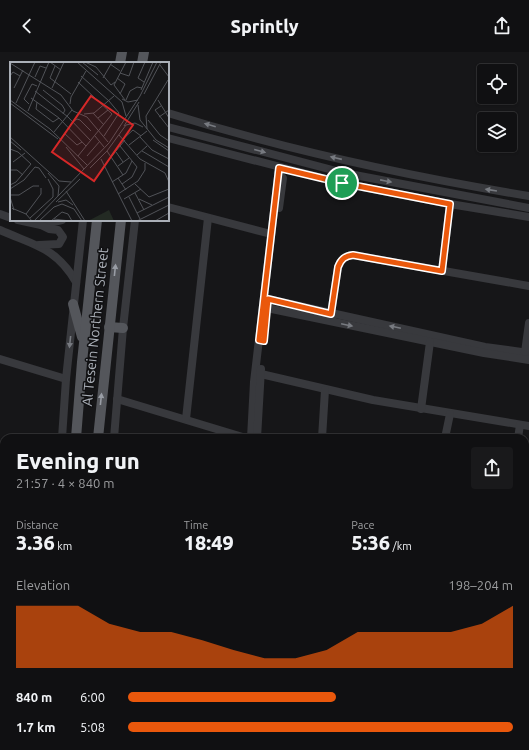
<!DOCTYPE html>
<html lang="en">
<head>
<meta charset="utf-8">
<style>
	:root { --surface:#101012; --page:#19191b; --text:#f1f3f6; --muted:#9c9d9f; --line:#303032; --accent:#ea580c }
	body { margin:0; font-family:Ubuntu,sans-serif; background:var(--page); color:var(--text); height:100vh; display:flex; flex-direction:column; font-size:15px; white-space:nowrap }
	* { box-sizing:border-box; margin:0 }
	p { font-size:13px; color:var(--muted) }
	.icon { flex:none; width:22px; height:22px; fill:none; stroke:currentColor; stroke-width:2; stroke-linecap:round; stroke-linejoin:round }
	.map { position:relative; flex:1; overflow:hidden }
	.panel { position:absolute; left:0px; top:382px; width:529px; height:316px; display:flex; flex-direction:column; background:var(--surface); border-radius:12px 12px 0 0; box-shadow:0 1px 3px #0004,0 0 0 1px var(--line) }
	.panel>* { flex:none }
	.controls { position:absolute; left:477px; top:12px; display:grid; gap:8px }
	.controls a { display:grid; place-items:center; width:40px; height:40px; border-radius:4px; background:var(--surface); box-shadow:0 1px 3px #0004,0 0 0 1px var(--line); font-size:20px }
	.pin { position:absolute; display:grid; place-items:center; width:34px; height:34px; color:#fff; margin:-17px; border:2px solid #fff; border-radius:50%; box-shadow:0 1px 4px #0007 }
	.round { display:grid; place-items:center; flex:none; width:42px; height:42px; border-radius:4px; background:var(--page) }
	.summary { display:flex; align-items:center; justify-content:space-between; height:68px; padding:0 16px }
	h1 { font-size:22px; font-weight:800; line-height:30px }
	.figures { display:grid; grid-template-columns:repeat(3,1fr); gap:6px; height:68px; padding:4px 16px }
	.figures div { display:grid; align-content:center }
	.figures b { font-size:20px; font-weight:800 }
	.figures small { font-size:11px; font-weight:400 }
	.figures p { font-size:11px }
	.chart { height:112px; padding:8px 16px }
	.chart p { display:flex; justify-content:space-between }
	.chart svg { width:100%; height:72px; margin-top:4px; fill:var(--accent); opacity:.7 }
	ul { padding:0 16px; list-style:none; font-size:13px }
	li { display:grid; grid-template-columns:64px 48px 1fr; align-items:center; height:30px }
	li i { height:10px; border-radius:5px; background:var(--accent) }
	header { display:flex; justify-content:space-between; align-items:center; height:52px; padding:0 16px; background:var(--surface); font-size:18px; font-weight:800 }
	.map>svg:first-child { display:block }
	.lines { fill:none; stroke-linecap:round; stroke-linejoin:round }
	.minor { stroke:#38393d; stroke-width:8 }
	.major { stroke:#54565b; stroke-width:10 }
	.oneway { fill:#777a80 }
	.oneway2 { fill:#999da5 }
	.route-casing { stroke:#fff; stroke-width:8 }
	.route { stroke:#ea580c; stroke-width:5 }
	.labels { text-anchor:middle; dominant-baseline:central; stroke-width:3; stroke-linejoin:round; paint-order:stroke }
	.street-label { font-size:14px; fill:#aaafb7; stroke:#111113 }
	.inset-road { fill:none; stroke:#515358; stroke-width:1 }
	.view { fill:#d62828; fill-opacity:0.15; stroke:#d62828; stroke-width:2 }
	.inset-edge { fill:none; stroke:#aaafb7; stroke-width:2 }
</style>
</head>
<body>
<header><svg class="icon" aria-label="back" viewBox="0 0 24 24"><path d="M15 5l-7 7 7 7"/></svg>Sprintly<svg class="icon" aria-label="share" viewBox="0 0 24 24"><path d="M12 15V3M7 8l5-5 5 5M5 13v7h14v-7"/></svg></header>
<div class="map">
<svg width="529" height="698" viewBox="0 0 529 698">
	<rect width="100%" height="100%" fill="#161618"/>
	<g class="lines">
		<g class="minor">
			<path d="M168 61C286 98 407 124 529 144"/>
			<path d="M168 75 344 121 529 156"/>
			<path d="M168 86 342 131 450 152 529 165"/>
			<path d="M278 121 283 126 279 156"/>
			<path d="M168 155 271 182"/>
			<path d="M0 162 11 166"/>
			<path d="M18 168 41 173 62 168"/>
			<path d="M0 178C33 193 56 195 76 230"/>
			<path d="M39 193 59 192 63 185 58 178 49 177 41 173"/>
			<path d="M442 219 450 152"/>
			<path d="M268 247 485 295 529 301"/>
			<path d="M267 256 484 301 529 308"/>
			<path d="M331 262 338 215C341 207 345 204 353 203L529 234"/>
			<path d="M525 300 529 271"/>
			<path d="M0 307 66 327"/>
			<path d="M261 322 373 348 529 374"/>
			<path d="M117 347 246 386"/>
			<path d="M421 357 430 290"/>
			<path d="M186 367 208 166"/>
			<path d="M62 386 66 327 83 168"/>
			<path d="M114 386 123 276 135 168"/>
			<path d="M251 386 254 330 279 116"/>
			<path d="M257 386 261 317"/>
			<path d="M322 386 325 338"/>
			<path d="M445 386 450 362"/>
			<path d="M518 386 520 373"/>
			<path d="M525 484 529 483"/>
			<path d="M525 493 529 492"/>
			<path d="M0 531 4 532"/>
			<path d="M0 538 4 539"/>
			<path d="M113 694V698"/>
			<path d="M180 694 181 698"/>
			<path d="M337 694 357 698"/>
			<path d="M365 694 394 698"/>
			<path d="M42 698 44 694"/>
			<path d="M51 698 54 694"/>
		</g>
		<g class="major">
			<path d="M120 11 122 0"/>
			<path d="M142 11 144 0"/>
			<path d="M73 252 82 285"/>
			<path d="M109 275 123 276"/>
			<path d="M76 386 82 310 97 168"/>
			<path d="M98 386 121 168"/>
			<path d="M100 694V698"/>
			<path d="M66 698 67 694"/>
		</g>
	</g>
	<defs><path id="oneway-solid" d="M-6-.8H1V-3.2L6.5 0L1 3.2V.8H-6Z"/></defs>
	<g class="oneway">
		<use href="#oneway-solid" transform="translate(210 73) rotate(-164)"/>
		<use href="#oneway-solid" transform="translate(260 99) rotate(15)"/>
		<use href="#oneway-solid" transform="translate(336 106) rotate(-167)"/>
		<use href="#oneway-solid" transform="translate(386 129) rotate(11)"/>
		<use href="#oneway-solid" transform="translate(491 138) rotate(-171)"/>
		<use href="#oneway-solid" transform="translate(347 273) rotate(12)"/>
		<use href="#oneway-solid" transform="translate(395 275) rotate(-168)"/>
		<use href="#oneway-solid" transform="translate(70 290) rotate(96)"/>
	</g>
	<g class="oneway2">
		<use href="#oneway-solid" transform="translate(115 218) rotate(-84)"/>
		<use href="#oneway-solid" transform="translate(101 347) rotate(-84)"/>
	</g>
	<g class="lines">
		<defs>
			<path id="route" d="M279 116 342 131 450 152 442 219 353 203C345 204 341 207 338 215L331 262 268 247 264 289 259 288Z"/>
		</defs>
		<use href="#route" class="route-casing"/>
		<use href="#route" class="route"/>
	</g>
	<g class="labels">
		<g class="street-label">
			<text transform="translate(95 275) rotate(-84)">Al Tesein Northern Street</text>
		</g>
	</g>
	<g transform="translate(10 10)">
		<rect width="159" height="159" fill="#161618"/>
		<path d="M99 148 104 159H78Z" fill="#232a23"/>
		<path class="inset-road" d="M40 0 51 8M67 0 112 40 116 54M72 0 88 13M75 0 86 5 101 23 105 20M0 1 51 33 63 49 77 55 98 80M100 2 110 9M150 3 159 15M45 4 40 16 61 32M110 11 119 14 124 0M0 14 3 10 10 14M71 14 99 39M25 15 30 4 36 6M93 16 102 0M107 16 115 22 110 32M68 20 102 52 68 94M134 20 128 16 135 0M4 26 13 8M42 26 54 0M33 28 52 43 55 48 53 52M131 28 143 0M25 29 58 55 81 79M134 32 151 0M21 36 49 56 76 84M112 37 118 40 128 38M0 38 40 67 77 103M115 38 104 23 116 0M116 38 120 29 127 25 132 26M148 38 159 56M27 40 26 47 43 60 49 56M0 41 48 77M6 41 25 0M19 42 14 37 22 22 27 24M60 42 61 35 76 9M128 43 130 58 146 78 159 86M151 44 145 48 159 66M18 49 39 0M83 51 94 63M74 52 84 51 104 34M149 55 159 48M88 56 98 48M138 58 150 73 159 79M63 60 67 57 70 58 81 69M114 64 129 40M137 67 136 54 158 18 159 19M44 70 62 48M54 71 67 83 72 80M109 73 130 97 155 111 159 120M85 74 94 85M94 74 109 51 99 39M0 75 49 119 61 120M130 75 142 88 159 97M114 76 123 68 131 74M143 78 159 89M0 79 11 88M119 83 137 69M110 84 127 105 122 115 112 122M56 85 74 107M0 87 8 90 21 102 6 120 0 123M97 89 113 113M132 89 159 105M106 90 113 100M127 93 137 84M77 94 90 79M101 95 115 78M91 97 122 159M3 100 15 91M108 104 119 96M80 106 97 89 116 63 125 61 133 65M0 108H7L13 113M38 111 49 124 48 134M108 116 116 128M102 120 116 111 122 99M125 122 139 135 159 127M0 127 14 118 25 105 29 106 36 116M56 129 75 159M125 131 134 148M108 132 128 119 135 108V101M0 133H9L23 124H29M0 135 4 148 2 146M119 135 130 157M114 137 131 127M129 137 142 143M46 140 70 117M48 140 56 138 63 143M4 147 16 152 22 159M127 151 159 135M16 152 31 132V126M20 156 43 135V127L38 117M44 157 60 159M24 159 99 81 130 34 147 0M29 159 44 145 52 142 64 147 72 159M41 159 52 150 58 152 62 159M127 159 159 143M145 159 159 151"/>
		<path class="view" d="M81 34 123 63 84 119 42 90Z"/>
		<rect width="159" height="159" class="inset-edge"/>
	</g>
</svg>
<div class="controls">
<a><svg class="icon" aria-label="locate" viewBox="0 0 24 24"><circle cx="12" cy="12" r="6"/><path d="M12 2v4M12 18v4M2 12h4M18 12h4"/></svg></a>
<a><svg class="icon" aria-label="layers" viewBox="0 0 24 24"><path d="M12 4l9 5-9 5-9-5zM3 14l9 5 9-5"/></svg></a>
</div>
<div class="pin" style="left:342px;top:131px;background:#1e9e55"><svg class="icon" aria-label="arrive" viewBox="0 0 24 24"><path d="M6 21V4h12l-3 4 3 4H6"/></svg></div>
<section class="panel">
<div class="summary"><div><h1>Evening run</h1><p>21:57 · 4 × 840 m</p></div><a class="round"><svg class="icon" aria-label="share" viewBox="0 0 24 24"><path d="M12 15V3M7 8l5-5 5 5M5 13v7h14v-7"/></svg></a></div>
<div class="figures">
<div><p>Distance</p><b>3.36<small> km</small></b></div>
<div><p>Time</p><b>18:49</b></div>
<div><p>Pace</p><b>5:36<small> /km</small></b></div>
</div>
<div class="chart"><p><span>Elevation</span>198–204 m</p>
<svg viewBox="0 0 160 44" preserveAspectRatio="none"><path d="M0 44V6L10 6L20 6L30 17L40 22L50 22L60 27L70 33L80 38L90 38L100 33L110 22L120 22L130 22L140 22L150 17L160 6V44z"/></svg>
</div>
<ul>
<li><b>840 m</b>6:00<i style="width:54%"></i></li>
<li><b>1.7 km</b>5:08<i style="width:100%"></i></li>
</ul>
</section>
</div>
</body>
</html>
